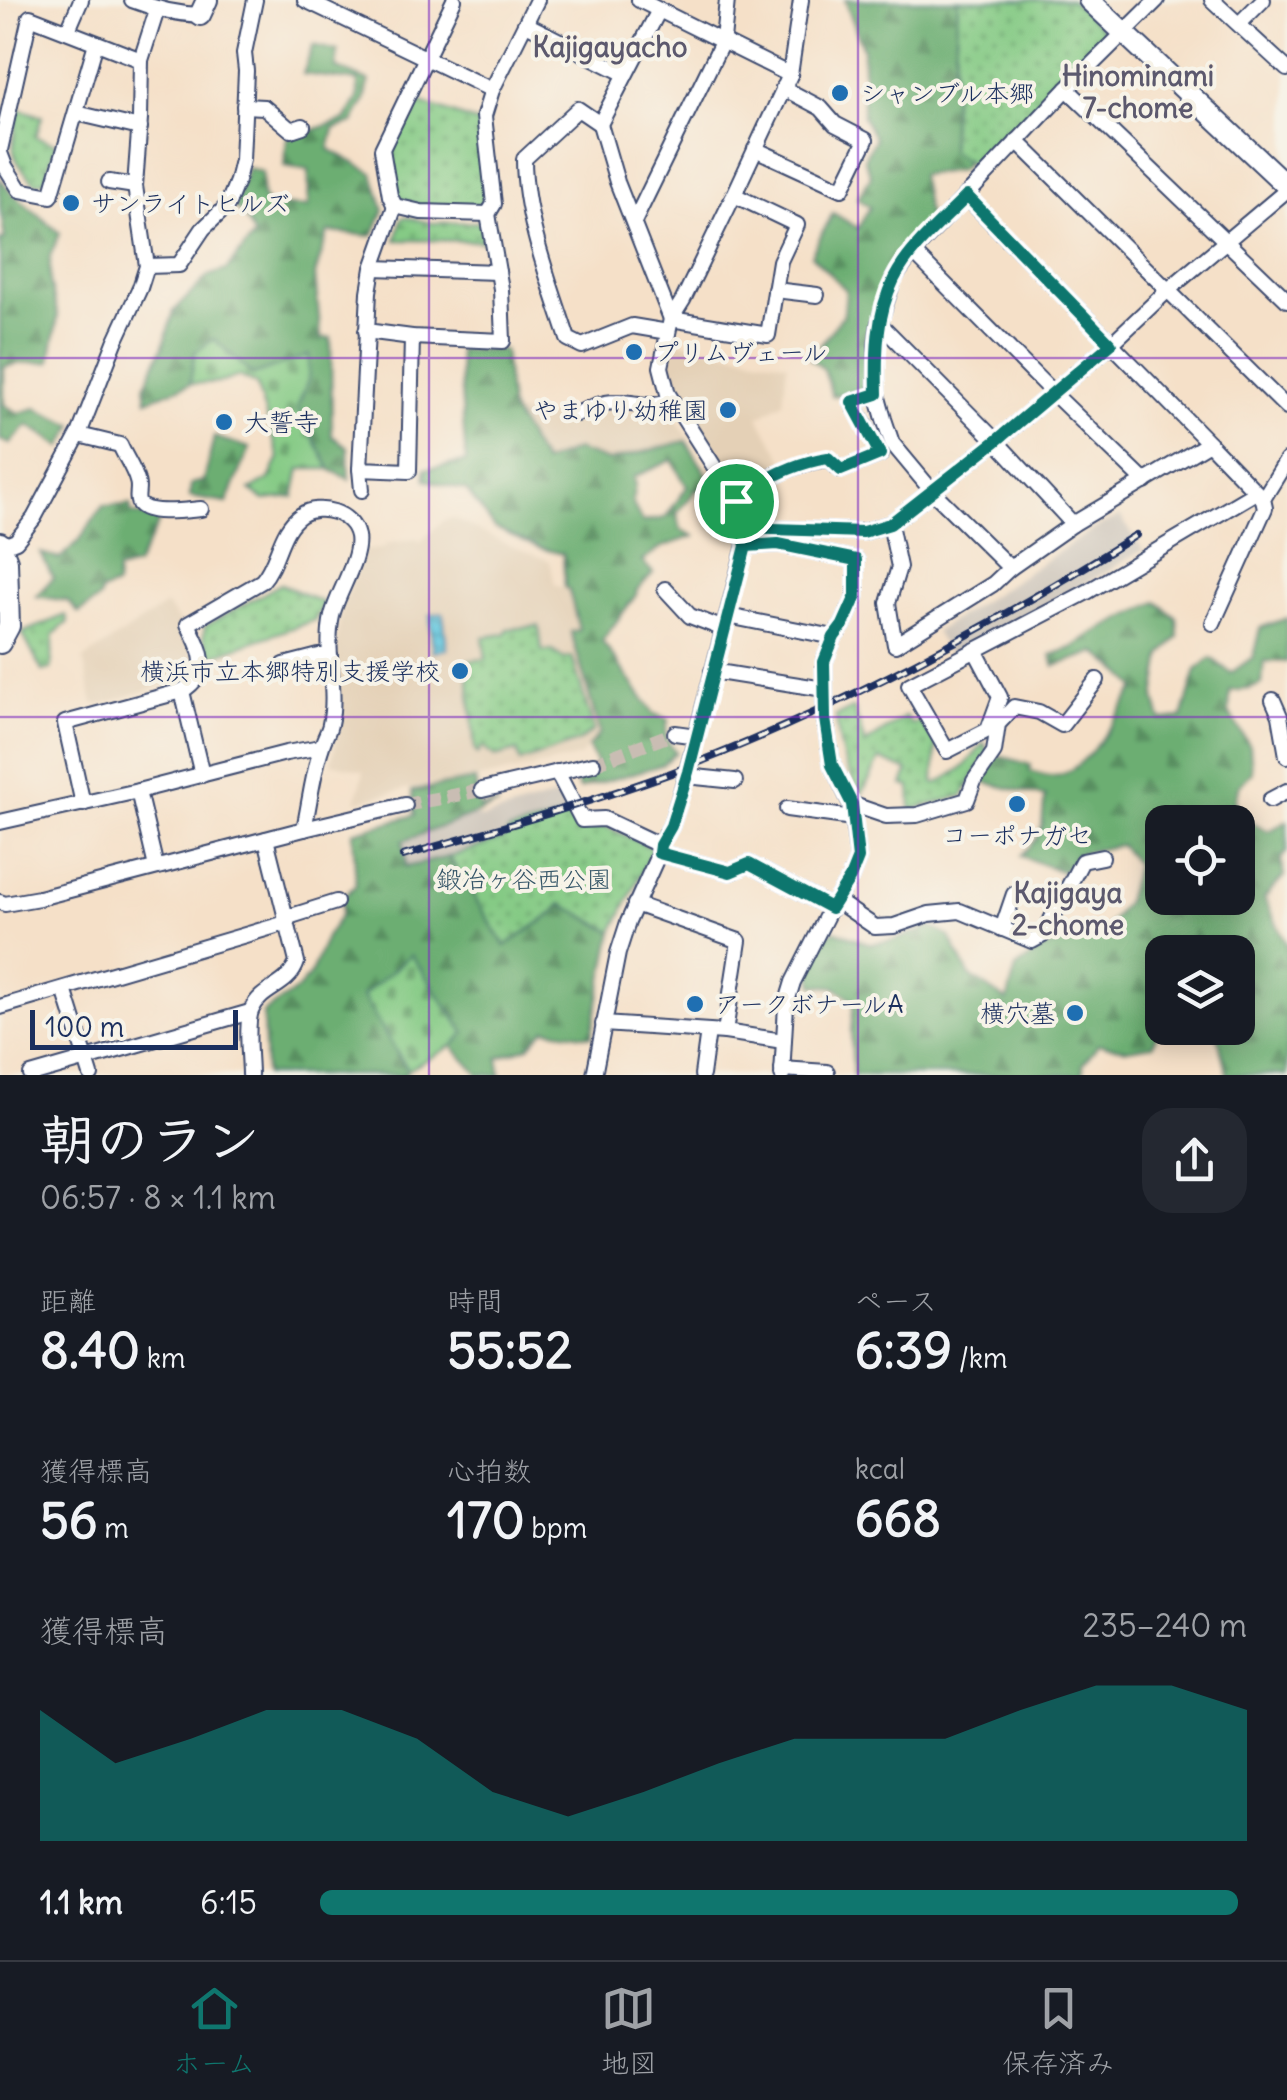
<!DOCTYPE html>
<html lang="ja">
<head>
<meta charset="utf-8">
<style>
	:root { --surface:#171b24; --page:#242831; --text:#f1f3f6; --muted:#9ea1a6; --line:#363941; --accent:#0f766e }
	body { margin:0; font-family:Delius,"Klee One",sans-serif; background:var(--page); color:var(--text); height:100vh; display:flex; flex-direction:column; font-size:38px; white-space:nowrap }
	* { box-sizing:border-box; margin:0 }
	p { font-size:32px; color:var(--muted) }
	.icon { flex:none; width:55px; height:55px; fill:none; stroke:currentColor; stroke-width:2; stroke-linecap:round; stroke-linejoin:round }
	.map { position:relative; height:1075px; overflow:hidden }
	.details { display:flex; flex-direction:column; background:var(--surface); flex:1 }
	.details>* { flex:none }
	.controls { position:absolute; left:1145px; top:805px; display:grid; gap:20px }
	.controls a { display:grid; place-items:center; width:110px; height:110px; border-radius:20px; background:var(--surface); box-shadow:0 5px 25px #0003; font-size:50px }
	.scale { position:absolute; left:30px; bottom:25px; width:208px; box-sizing:border-box; padding-left:10px; border:5px solid #1b2f5e; border-top:0; font-size:28px; line-height:35px; white-space:nowrap; color:#1b2f5e; -webkit-text-stroke:8px #f7f3e8; paint-order:stroke }
	.pin { position:absolute; display:grid; place-items:center; width:85px; height:85px; color:#fff; margin:-42px; border:5px solid #fff; border-radius:50%; box-shadow:0 2px 10px #0007 }
	.round { display:grid; place-items:center; flex:none; width:105px; height:105px; border-radius:30px; background:var(--page) }
	.overview { display:flex; align-items:center; justify-content:space-between; height:170px; padding:0 40px }
	h1 { font-size:55px; font-weight:700; line-height:75px }
	.figures { display:grid; grid-template-columns:repeat(3,1fr); gap:15px; height:170px; padding:10px 40px }
	.figures div { display:grid; align-content:center }
	.figures b { font-size:50px; font-weight:700 }
	.figures small { font-size:28px; font-weight:400 }
	.figures p { font-size:28px }
	.chart { height:280px; padding:20px 40px }
	.chart p { display:flex; justify-content:space-between }
	.chart svg { width:100%; height:180px; margin-top:10px; fill:var(--accent); opacity:.7 }
	ul { padding:0 40px; list-style:none; font-size:32px }
	li { display:grid; grid-template-columns:160px 120px 1fr; align-items:center; height:75px }
	li i { height:25px; border-radius:12px; background:var(--accent) }
	.dock { display:flex; justify-content:space-around; align-items:center; height:140px; border-top:2px solid var(--line); background:var(--surface); font-size:28px; color:var(--muted) }
	.dock a { display:grid; justify-items:center; gap:5px }
	.dock .on { color:var(--accent) }
	.map>svg:first-child { display:block }
	.built { fill:#e4d0b6 }
	.railway { fill:#cbc2b8 }
	.grass { fill:url(#grass-dots); stroke:#507c72; stroke-width:2.5 }
	.forest { fill:url(#forest-firs); stroke:#446e68; stroke-width:2.5; fill-rule:evenodd }
	.cemetery { fill:url(#cemetery-stones); stroke:#507c72; stroke-width:2.5 }
	.water { fill:url(#water-rules); stroke:#3e7a9e; stroke-width:2.5 }
	.lines { fill:none; stroke-linecap:round; stroke-linejoin:round }
	.street-tunnel { stroke:#c9bdb3; stroke-width:14; stroke-dasharray:14 7; stroke-linecap:butt }
	.street-casing { stroke:#3c4a6e; stroke-width:18 }
	.secondary-casing { stroke:#3c4a6e; stroke-width:24 }
	.street { stroke:#fff; stroke-width:14 }
	.secondary { stroke:#fff; stroke-width:20 }
	.rail-casing { stroke:#1b2f5e; stroke-width:8 }
	.rail { stroke:#f7f3e8; stroke-width:4; stroke-dasharray:11; stroke-linecap:butt }
	.route-casing { stroke:#fff; stroke-width:20 }
	.route { stroke:#0f766e; stroke-width:12 }
	.grid { fill:none; stroke:#7b2cbf; stroke-width:2.5; stroke-opacity:0.55 }
	.poi-dot { fill:#1f6fb2; stroke:#f7f3e8; stroke-width:4 }
	.labels { text-anchor:middle; dominant-baseline:central; stroke-width:8; stroke-linejoin:round; paint-order:stroke }
	.poi-label { font-size:25px; fill:#1b2f5e; stroke:#f7f3e8; text-anchor:start }
	.park-label { font-size:25px; fill:#365668; stroke:#f7f3e8 }
	.neighbourhood-label { font-size:28px; font-weight:bold; fill:#5c596e; stroke:#f7f3e8 }
</style>
</head>
<body>
<div class="map">
<svg width="1287" height="1075" viewBox="0 0 1287 1075">
	<defs>
		<pattern id="grass-dots" width="8" height="8" patternUnits="userSpaceOnUse" patternTransform="scale(2.5)"><rect width="8" height="8" fill="#85ca85"/><path d="M2 2h.1M6 6h.1" fill="none" stroke="#6ca470" stroke-width="1.8" stroke-linecap="round"/></pattern>
		<pattern id="forest-firs" width="22" height="20" patternUnits="userSpaceOnUse" patternTransform="scale(2.5)"><rect width="22" height="20" fill="#6cae72"/><path d="M5 1l3.5 6h-7zM16 11l3.5 6h-7z" fill="#588e61"/></pattern>
		<pattern id="cemetery-stones" width="16" height="16" patternUnits="userSpaceOnUse" patternTransform="scale(2.5)"><rect width="16" height="16" fill="#85ca85"/><path d="M2 7V4a2 2 0 0 1 4 0v3zM10 15v-3a2 2 0 0 1 4 0v3z" fill="#6ca470"/></pattern>
		<pattern id="water-rules" width="6" height="5" patternUnits="userSpaceOnUse" patternTransform="scale(2.5)"><rect width="6" height="5" fill="#60c6de"/><path d="M0 2.5h6" fill="none" stroke="#4ea1b7"/></pattern>
	</defs>
	<rect width="100%" height="100%" fill="#f7f3e8"/>
	<filter id="ink" filterUnits="userSpaceOnUse"><feTurbulence type="fractalNoise" baseFrequency=".01" numOctaves="2"/><feDisplacementMap in="SourceGraphic" scale="20" xChannelSelector="R" yChannelSelector="G"/><feConvolveMatrix kernelMatrix="1 2 1 2 8 2 1 2 1" color-interpolation-filters="sRGB"/></filter>
	<filter id="wash" filterUnits="userSpaceOnUse"><feTurbulence type="fractalNoise" baseFrequency=".0048" numOctaves="4" result="noise"/><feDisplacementMap in="SourceGraphic" scale="40" xChannelSelector="R" yChannelSelector="G"/><feGaussianBlur stdDeviation="2.25" result="paint"/><feColorMatrix in="noise" values="0 0 0 0 0 0 0 0 0 0 0 0 0 0 0 0 0 1.4 0 .05"/><feComposite in="paint" operator="in"/></filter>
	<g filter="url(#wash)">
		<rect width="100%" height="100%" fill="#f5e0c8"/>
		<g class="built">
			<path d="M674 341 787 363 783 402 758 417 786 463 752 480 738 492 674 391 670 378V354Z"/>
			<path d="M610 409 670 410 690 440 608 461 576 450 543 463 514 413 571 419 574 421Z"/>
			<path d="M453 518 506 544 550 561 555 585 569 590 579 631 571 633 600 733 580 757 454 784 405 789 356 802 364 771 331 763 340 724V685L337 658 338 630 343 605 365 551 386 548 385 544 417 539 420 542 444 520Z"/>
			<path d="M166 605 181 624 194 658 187 678 99 705 93 703 83 660Z"/>
		</g>
		<g class="railway">
			<path d="M1120 516 1143 550 1073 591 950 656 935 632 1094 529Z"/>
			<path d="M560 795 568 816 509 831 503 839 449 857 406 867 402 841 472 815 483 818Z"/>
		</g>
		<g class="grass">
			<path d="M958 0H1071L1110 36 978 168 950 151Z"/>
			<path d="M419 102 478 123 489 201 483 209 421 206 399 198 391 148Z"/>
			<path d="M19 109 42 116 36 137 56 144 45 181 35 183C5 152 13 150 19 109Z"/>
			<path d="M406 217 432 223 478 222 481 225 482 241 396 240 402 218Z"/>
			<path d="M281 584 324 603 315 620 212 656 203 637 205 626Z"/>
			<path d="M66 615 68 622 54 634 51 669 42 671 22 633Z"/>
			<path d="M539 626 542 651H553L564 659 572 657 594 730 578 742 520 762 517 751 495 757 482 747 478 754 475 751 467 661 486 659 483 637 505 634 508 629Z"/>
			<path d="M854 708 865 744 906 716 912 725 920 721 936 743 934 783H938L964 767 984 743 988 751 963 796 911 810 910 787 903 785 908 771 880 759 862 794C843 769 839 746 836 716Z"/>
			<path d="M568 816 584 826 607 827 653 848 613 932 562 904 553 914 505 946 449 857 503 839 509 831Z"/>
		</g>
		<g class="forest">
			<path d="M845 0H958L950 150 967 162 960 170 920 175 930 225C872 286 870 307 870 389L832 396 824 369 810 359 844 313 846 290 811 255 833 213 858 228 870 207 858 198 871 176 864 158 875 139 863 117V49Z"/>
			<path d="M313 45 338 51 336 68 369 81 365 101 353 123 334 129 329 149 373 173 384 210 373 236 328 232 315 275 321 338H331L332 436 348 447 349 479 331 470 297 408 308 381 253 375 195 352 190 384 147 400 145 386 163 346 174 311 208 276 226 270 254 236 245 217 234 207 247 168 262 172V196L268 205 308 207 309 170 284 166 287 138 345 120 358 98V81L303 74Z"/>
			<path d="M0 178 11 192 60 233 50 256V282L58 316 50 362 22 363 4 367V405L19 413 36 408 74 425 62 447 28 425 10 444 0 440V240H5L0 206Z"/>
			<path d="M458 350H504L510 408 543 463 576 450 608 461 686 441 723 500 716 505 697 489 677 513 681 530 694 536 662 547 642 561 653 573 637 590 636 595 602 641 654 714 668 719 665 739 676 752 662 765 579 789 574 774 598 766 588 747 600 733 571 632 579 630 569 590 565 587 563 554 540 548 495 528 466 490 426 480 425 469 466 462ZM672 460 687 487 665 518 642 522 632 502 635 485 633 477Z"/>
			<path d="M214 437 250 448 227 503 190 497 191 484 204 481Z"/>
			<path d="M130 505 131 513 160 520 136 566 117 571 116 586 101 592 99 599 79 613 67 601 36 596 53 578 41 553 59 559 79 541 103 506Z"/>
			<path d="M1157 602 1177 618 1178 637 1162 655 1155 698 1161 720 1182 718 1196 670 1211 658 1231 673 1253 657 1260 628 1287 618V662L1264 661 1262 684 1249 689 1230 691 1229 713 1250 746 1252 772 1239 785 1234 802 1247 821 1269 831 1287 821V851L1281 859 1284 876 1264 898 1287 945V1075H1227L1216 1028H1238V952H1162V1018L1153 1045 1128 1049 1098 1044 1083 1064V1075H853L851 1031 854 1002 835 987 814 985C808 964 816 942 834 930L870 944 895 940 932 927 950 937 969 975 1007 1001 1016 968 1045 947 1098 938 1126 902 1136 864 1120 845 1076 854 1063 872 1021 856C1029 847 1040 838 1042 825 1044 814 1042 807 1046 797L982 782 997 755 1031 765 1030 771C1038 773 1047 777 1054 776 1086 774 1119 712 1136 688L1123 674 1096 652 1055 666 1051 655 1072 648 1092 634ZM1162 822H1238V898H1162Z"/>
			<path d="M475 780 480 808 499 805 403 841 406 867 449 857 505 946 553 914 561 904 613 932 591 1036 545 1029 528 1047 498 1058 501 1075H479L452 1046 465 1033 411 955 362 996 408 1070 405 1075H265L263 1013 298 989 311 973 326 937 341 915 343 897 356 885 353 832 415 815 412 791Z"/>
		</g>
		<g class="cemetery">
			<path d="M214 339 253 375 309 355 308 380 297 408 330 469H300L294 497 264 500 250 490 269 479 279 458 256 384 239 376 222 382 190 384 195 352Z"/>
			<path d="M411 955 465 1033 452 1046 408 1070 362 996Z"/>
		</g>
		<path class="water" d="M443 613 447 649 433 651 430 615Z"/>
	</g>
	<g filter="url(#ink)">
		<g class="lines">
			<g class="street-tunnel">
				<path d="M593 764 675 733"/>
				<path d="M405 805 482 790"/>
			</g>
			<defs>
				<g id="street">
					<path d="M132 0C155 9 175 14 200 15"/>
					<path d="M305 0 492 90"/>
					<path d="M454 0 382 149 390 196 395 206 421 212 488 214 494 204 484 116 492 90 537 0"/>
					<path d="M639 0 790 75"/>
					<path d="M801 0 790 75 734 195 683 300 671 319 661 367 668 394 736 501 743 528 863 532 890 524 996 441 1111 344 1168 290 1287 190"/>
					<path d="M1212 0 1287 69"/>
					<path d="M659 10 600 124 617 182 671 319 768 335 780 261 797 225 734 195"/>
					<path d="M526 24 625 74"/>
					<path d="M1239 24 1263 0"/>
					<path d="M68 30 81 0"/>
					<path d="M1067 89 1287 300"/>
					<path d="M244 106 264 107 291 130 303 126"/>
					<path d="M76 113 140 128"/>
					<path d="M600 124 578 109 524 159C524 216 550 284 568 339L582 346 632 326 668 332"/>
					<path d="M1017 141 1287 408"/>
					<path d="M755 149 842 189 866 140 835 124 821 108 783 88"/>
					<path d="M0 150 30 17 141 60"/>
					<path d="M0 153 5 166 20 190 51 196 96 43"/>
					<path d="M109 182 135 186"/>
					<path d="M967 197 1209 443"/>
					<path d="M395 206 373 268 369 292 360 469 409 471 412 337"/>
					<path d="M634 222 723 40 727 0"/>
					<path d="M913 252 1052 392 1145 482"/>
					<path d="M147 266 179 265 203 229 227 206 237 181 242 160 246 71 244 53 255 0"/>
					<path d="M373 268 498 272"/>
					<path d="M775 290 817 295"/>
					<path d="M879 323 996 441 1073 524"/>
					<path d="M366 331 412 337 503 341 501 289 488 214"/>
					<path d="M577 414C589 408 601 402 616 402 637 401 650 411 671 400"/>
					<path d="M79 435 120 445C125 457 134 469 137 481 140 489 135 498 139 504 149 516 187 510 201 509"/>
					<path d="M360 469 362 490"/>
					<path d="M736 501C762 480 794 463 828 459L841 470 881 454 852 402 877 394"/>
					<path d="M890 524 899 567 888 603 895 645 993 584 1010 568 932 491 892 443 884 419 877 394 876 346 879 323 894 278 913 252 1067 89 1157 0"/>
					<path d="M3 546 16 541 34 518 79 434 115 342 140 288 147 266 135 186 140 119 141 60 157 10"/>
					<path d="M745 546 779 544 856 560V596L843 625 834 637 824 662 825 719 832 765 851 804 858 858 850 878 829 911 793 982 786 1005 782 1075"/>
					<path d="M1010 568 1073 524 1209 443 1261 497"/>
					<path d="M665 589 690 616 724 629"/>
					<path d="M728 616 834 637"/>
					<path d="M1213 623 1265 508 1263 499 1287 460"/>
					<path d="M975 650 1000 697 988 730 947 751 909 685 1087 592 1256 492"/>
					<path d="M284 665 319 656H330"/>
					<path d="M712 671 824 689"/>
					<path d="M1273 700 1280 716 1287 756"/>
					<path d="M675 733 697 736"/>
					<path d="M557 772 582 820 604 819 659 845"/>
					<path d="M686 776 735 781"/>
					<path d="M482 790 593 764"/>
					<path d="M138 791 156 867"/>
					<path d="M1270 800 1287 791"/>
					<path d="M83 804 65 723 182 691"/>
					<path d="M851 804 886 816 917 815 967 800 974 781 994 752 998 724 1014 707 1039 712 1062 725 1097 680"/>
					<path d="M787 809 853 818"/>
					<path d="M0 822 138 791 286 753 321 747"/>
					<path d="M304 829 405 805"/>
					<path d="M659 853 730 872 749 864 831 908"/>
					<path d="M837 901 875 927 894 926 929 914 960 911 1032 941 1043 935 1082 861 1102 857"/>
					<path d="M0 902 5 904 39 898 304 829C310 801 313 772 322 746 324 738 329 731 330 724 338 689 324 652 332 616 337 593 361 559 357 536 352 512 319 503 301 515 279 530 279 562 262 581L188 624C202 652 213 671 182 691L202 775"/>
					<path d="M635 904 739 941 725 1032"/>
					<path d="M285 918 336 902"/>
					<path d="M1002 929 1014 894"/>
					<path d="M64 989 91 1075"/>
					<path d="M0 1007 286 923"/>
					<path d="M603 1024 725 1032 783 1041"/>
					<path d="M782 1069 827 1072"/>
					<path d="M31 1075 250 1012"/>
					<path d="M250 1075C250 1058 245 1022 252 1009 262 987 289 987 297 962L266 839"/>
					<path d="M594 1075 618 953 628 922 659 853V845L671 826 687 772 745 546 744 538"/>
					<path d="M702 1075 708 1031"/>
				</g>
				<g id="secondary">
					<path d="M1089 0 1287 186"/>
					<path d="M200 15 207 0"/>
					<path d="M0 543 7 561 9 626 0 643"/>
				</g>
			</defs>
			<use href="#street" class="street-casing"/>
			<use href="#secondary" class="secondary-casing"/>
			<use href="#street" class="street"/>
			<use href="#secondary" class="secondary"/>
			<defs>
				<path id="rail" d="M403 856C492 830 583 805 671 773 835 711 988 629 1136 535"/>
			</defs>
			<use href="#rail" class="rail-casing"/>
			<use href="#rail" class="rail"/>
		</g>
	</g>
	<g class="lines" filter="url(#ink)">
		<defs>
			<path id="route" d="M736 501 746 546 688 772 671 826 660 845 659 853 730 872 749 864 831 908 850 878 858 858 852 804 832 765 825 719 824 662 834 637 843 625 856 596V560L778 544 746 546 743 528 863 532 890 524 996 441 1111 344 967 196C943 221 910 247 894 279 876 315 876 354 877 394L852 402 880 454 841 470 828 458C794 463 762 480 736 501"/>
		</defs>
		<use href="#route" class="route-casing"/>
		<use href="#route" class="route"/>
	</g>
	<path class="grid" d="M429 0V1075M858 0V1075M0 358H1287M0 717H1287"/>
	<g class="poi-dot">
		<circle cx="840" cy="93" r="10"/>
		<circle cx="71" cy="203" r="10"/>
		<circle cx="634" cy="352" r="10"/>
		<circle cx="728" cy="410" r="10"/>
		<circle cx="224" cy="422" r="10"/>
		<circle cx="460" cy="671" r="10"/>
		<circle cx="1017" cy="804" r="10"/>
		<circle cx="695" cy="1004" r="10"/>
		<circle cx="1075" cy="1013" r="10"/>
	</g>
	<g class="labels">
		<g class="poi-label">
			<text x="860" y="93">シャンブル本郷</text>
			<text x="91" y="203">サンライトヒルズ</text>
			<text x="654" y="352">プリムヴェール</text>
			<text x="708" y="410" text-anchor="end">やまゆり幼稚園</text>
			<text x="244" y="422">大誓寺</text>
			<text x="440" y="671" text-anchor="end">横浜市立本郷特別支援学校</text>
			<text x="1017" y="835" text-anchor="middle">コーポナガセ</text>
			<text x="715" y="1004">アークボナールA</text>
			<text x="1055" y="1013" text-anchor="end">横穴墓</text>
		</g>
		<g class="park-label">
			<text x="524" y="879">鍛冶ヶ谷西公園</text>
		</g>
		<g class="neighbourhood-label">
			<text x="610" y="47">Kajigayacho</text>
			<text x="1138" y="76">Hinominami<tspan x="1138" dy="32">7-chome</tspan></text>
			<text x="1068" y="893">Kajigaya<tspan x="1068" dy="32">2-chome</tspan></text>
		</g>
	</g>
</svg>
<div class="controls">
<a><svg class="icon" aria-label="locate" viewBox="0 0 24 24"><circle cx="12" cy="12" r="6"/><path d="M12 2v4M12 18v4M2 12h4M18 12h4"/></svg></a>
<a><svg class="icon" aria-label="layers" viewBox="0 0 24 24"><path d="M12 4l9 5-9 5-9-5zM3 14l9 5 9-5"/></svg></a>
</div>
<div class="scale">100 m</div>
<div class="pin" style="left:736px;top:501px;background:#1e9e55"><svg class="icon" aria-label="arrive" viewBox="0 0 24 24"><path d="M6 21V4h12l-3 4 3 4H6"/></svg></div>
</div>
<section class="details">
<div class="overview"><div><h1>朝のラン</h1><p>06:57 · 8 × 1.1 km</p></div><a class="round"><svg class="icon" aria-label="share" viewBox="0 0 24 24"><path d="M12 15V3M7 8l5-5 5 5M5 13v7h14v-7"/></svg></a></div>
<div class="figures">
<div><p>距離</p><b>8.40<small> km</small></b></div>
<div><p>時間</p><b>55:52</b></div>
<div><p>ペース</p><b>6:39<small> /km</small></b></div>
</div>
<div class="figures">
<div><p>獲得標高</p><b>56<small> m</small></b></div>
<div><p>心拍数</p><b>170<small> bpm</small></b></div>
<div><p>kcal</p><b>668</b></div>
</div>
<div class="chart"><p><span>獲得標高</span>235–240 m</p>
<svg viewBox="0 0 160 44" preserveAspectRatio="none"><path d="M0 44V12L10 25L20 19L30 12L40 12L50 19L60 32L70 38L80 32L90 25L100 19L110 19L120 19L130 12L140 6L150 6L160 12V44z"/></svg>
</div>
<ul>
<li><b>1.1 km</b>6:15<i style="width:99%"></i></li>
</ul>
</section>
<nav class="dock">
<a class="on"><svg class="icon" aria-label="home" viewBox="0 0 24 24"><path d="M3 11l9-7 9 7M6 9v11h12V9"/></svg>ホーム</a>
<a><svg class="icon" aria-label="map" viewBox="0 0 24 24"><path d="M3 6l6-2 6 2 6-2v14l-6 2-6-2-6 2zM9 4v14M15 6v14"/></svg>地図</a>
<a><svg class="icon" aria-label="saved" viewBox="0 0 24 24"><path d="M7 4h10v16l-5-4-5 4z"/></svg>保存済み</a>
</nav>
</body>
</html>
